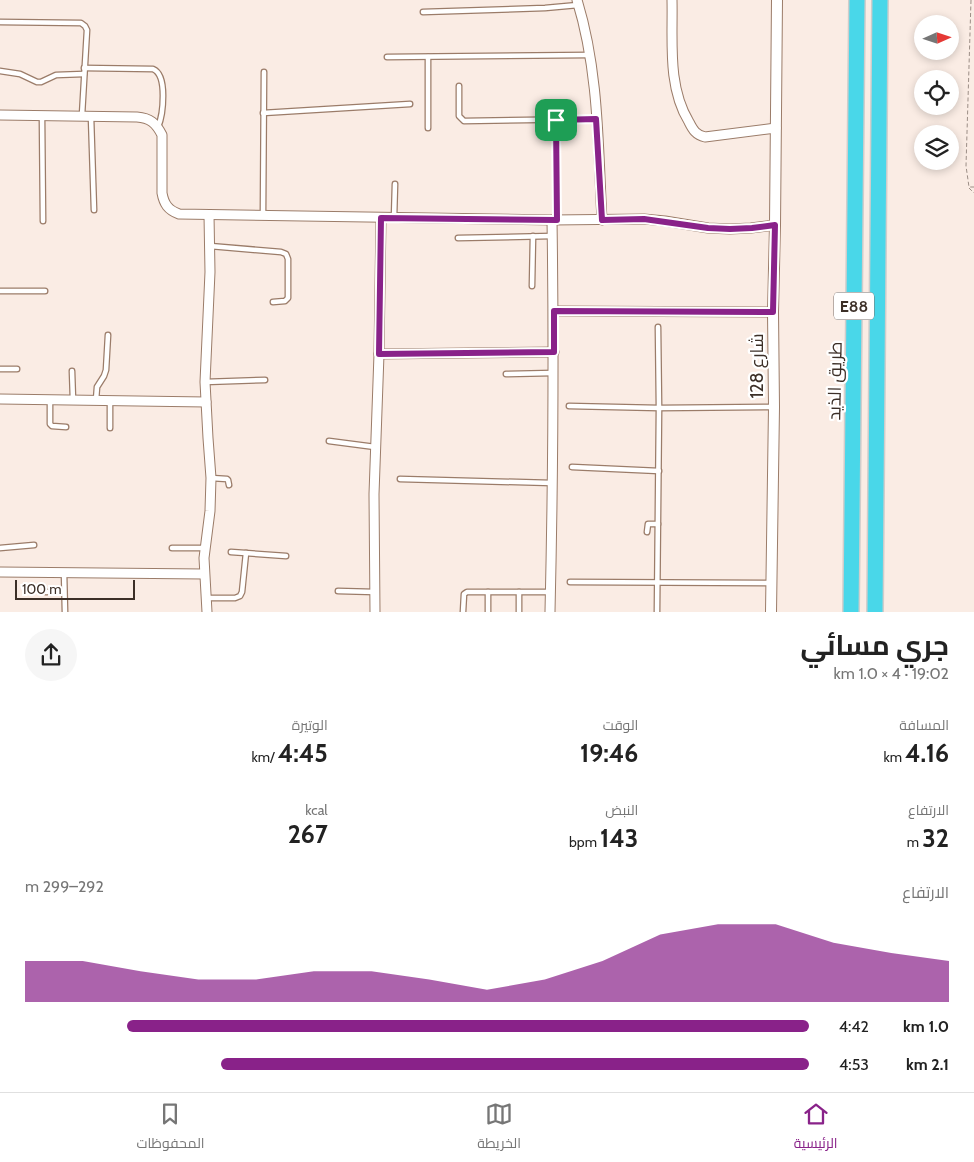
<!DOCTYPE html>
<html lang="ar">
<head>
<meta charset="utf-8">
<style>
	:root { --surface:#fff; --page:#f6f6f6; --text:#222; --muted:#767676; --line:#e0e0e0; --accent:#892289 }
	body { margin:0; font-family:Cabin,Cairo,sans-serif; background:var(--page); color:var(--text); direction:rtl; height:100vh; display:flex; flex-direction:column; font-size:19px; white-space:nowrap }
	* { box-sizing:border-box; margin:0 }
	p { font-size:16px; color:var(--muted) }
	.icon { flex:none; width:28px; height:28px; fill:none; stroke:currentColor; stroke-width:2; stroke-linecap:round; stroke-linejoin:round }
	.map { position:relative; height:612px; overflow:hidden; direction:ltr }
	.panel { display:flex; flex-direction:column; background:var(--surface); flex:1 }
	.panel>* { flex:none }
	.needle { width:32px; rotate:87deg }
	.tools { position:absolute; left:914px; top:15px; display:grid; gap:10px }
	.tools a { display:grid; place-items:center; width:45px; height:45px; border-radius:50%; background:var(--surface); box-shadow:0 2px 8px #0003; font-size:25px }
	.scale { position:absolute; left:15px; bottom:12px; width:120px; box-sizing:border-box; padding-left:5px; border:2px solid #3c2f27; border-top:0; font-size:14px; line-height:18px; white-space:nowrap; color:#3c2f27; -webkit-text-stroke:4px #fff; paint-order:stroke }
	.pin { position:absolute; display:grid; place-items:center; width:42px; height:42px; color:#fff; margin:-21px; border-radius:10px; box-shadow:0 2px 8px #0006 }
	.round { display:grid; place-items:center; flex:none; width:52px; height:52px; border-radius:26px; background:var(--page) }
	.headline { display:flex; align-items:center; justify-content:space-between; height:85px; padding:0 25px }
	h1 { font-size:28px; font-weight:700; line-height:38px }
	.metrics { display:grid; grid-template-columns:repeat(3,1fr); gap:8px; height:85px; padding:5px 25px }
	.metrics div { display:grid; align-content:center }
	.metrics b { font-size:25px; font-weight:700 }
	.metrics small { font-size:14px; font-weight:400 }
	.metrics p { font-size:14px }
	.chart { height:140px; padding:10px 25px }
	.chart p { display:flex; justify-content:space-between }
	.chart svg { width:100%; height:90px; margin-top:5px; fill:var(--accent); opacity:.7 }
	ul { padding:0 25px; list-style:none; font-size:16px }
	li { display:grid; grid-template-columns:80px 60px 1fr; align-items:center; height:38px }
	li i { height:12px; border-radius:6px; background:var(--accent) }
	.tab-bar { display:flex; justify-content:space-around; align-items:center; height:70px; border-top:1px solid var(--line); background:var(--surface); font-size:14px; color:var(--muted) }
	.tab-bar a { display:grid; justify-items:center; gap:2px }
	.tab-bar .active { color:var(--accent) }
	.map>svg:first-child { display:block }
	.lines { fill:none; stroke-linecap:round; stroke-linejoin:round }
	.service-casing { stroke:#9b7c69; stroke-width:7 }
	.minor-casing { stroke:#9b7c69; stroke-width:11 }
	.tertiary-casing { stroke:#9b7c69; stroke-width:12 }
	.motorway-casing { stroke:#d0cdcb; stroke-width:18 }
	.path { stroke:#9c8e86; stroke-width:1; stroke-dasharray:4 2.5; stroke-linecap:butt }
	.service { stroke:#fff; stroke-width:4.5 }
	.minor { stroke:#fff; stroke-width:9 }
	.tertiary { stroke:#fff; stroke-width:10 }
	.motorway { stroke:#49d7e9; stroke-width:15 }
	.route-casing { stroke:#fff; stroke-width:10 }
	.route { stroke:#892289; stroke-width:6 }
	.labels { text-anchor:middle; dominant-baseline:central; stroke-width:4.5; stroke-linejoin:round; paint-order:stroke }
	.shield { fill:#fff; stroke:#766d68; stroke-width:1 }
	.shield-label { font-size:16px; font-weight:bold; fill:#3c2f27 }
	.street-label { font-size:18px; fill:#3c2f27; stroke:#fff }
</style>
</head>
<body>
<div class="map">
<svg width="974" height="612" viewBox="0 0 974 612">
	<rect width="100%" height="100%" fill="#faece4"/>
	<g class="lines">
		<defs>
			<g id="service">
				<path d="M423 12 545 8 578 5"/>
				<path d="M0 22 81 23 85 26 87 30 82 115"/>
				<path d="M387 57 589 55"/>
				<path d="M428 57V128"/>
				<path d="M84 68 153 69C168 75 163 115 158 127"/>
				<path d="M0 71 20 74 37 82H41L56 75 84 74"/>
				<path d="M459 86V116L464 121 596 119"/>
				<path d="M263 113 410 104"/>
				<path d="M42 116 43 221"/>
				<path d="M91 117 94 210"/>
				<path d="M556 120 557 220"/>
				<path d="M263 215 264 72"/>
				<path d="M394 218 395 184"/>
				<path d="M458 238 552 236"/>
				<path d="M210 246 281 252 286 254 288 259V298L285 301 273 302"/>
				<path d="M532 286 533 236"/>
				<path d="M0 291H45"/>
				<path d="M0 369H17"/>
				<path d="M72 371 73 400"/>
				<path d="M506 374 553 373"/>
				<path d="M205 382 265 380"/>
				<path d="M50 400V424L52 426 66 427"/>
				<path d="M96 400 97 387 104 376 106 370 108 335"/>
				<path d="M569 406 659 408 773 407"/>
				<path d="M110 428V400"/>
				<path d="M329 441 375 447"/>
				<path d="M572 467 659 471"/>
				<path d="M211 478 227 479 228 480 229 485"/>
				<path d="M400 479 552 483"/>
				<path d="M647 532 648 524H658"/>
				<path d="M0 548 34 545"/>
				<path d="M172 548H204"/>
				<path d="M231 552 286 556"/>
				<path d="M64 572 65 612"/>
				<path d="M570 582 771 583"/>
				<path d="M338 591 375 592"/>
				<path d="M46 592 64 591"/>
				<path d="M488 592V612"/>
				<path d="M206 598H235L240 596 242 592 246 553"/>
				<path d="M463 612 464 594 467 592H551"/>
				<path d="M519 612V592"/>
				<path d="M657 612 659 408 658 327"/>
			</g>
			<g id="minor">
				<path d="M577 0C599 71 598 147 602 220"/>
				<path d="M672 0C673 40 667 86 689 122 693 130 696 135 705 137L776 128"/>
				<path d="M0 115 137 117C150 118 156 123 162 135V193C164 204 168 210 179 214L552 220 644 219 665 221 708 228 730 229 751 228 775 225"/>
				<path d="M554 311 773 312"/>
				<path d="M379 354 554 352"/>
				<path d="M0 399 206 402"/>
				<path d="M0 572 204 574"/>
				<path d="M207 612 204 558 210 511 211 478 208 438 205 382 210 272 209 215"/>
				<path d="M375 612 374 494 379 354 381 218"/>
				<path d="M550 612C553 481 554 351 552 220"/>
			</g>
			<path id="tertiary" d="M771 612 774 407 773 312 775 225 777 0"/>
			<g id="motorway">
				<path d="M851 612 857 0"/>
				<path d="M875 612 880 0"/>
			</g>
		</defs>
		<use href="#service" class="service-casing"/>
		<use href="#minor" class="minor-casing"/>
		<use href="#tertiary" class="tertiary-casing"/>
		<use href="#motorway" class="motorway-casing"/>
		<g class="path">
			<path d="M971 0 966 166 969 187H974"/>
			<path d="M969 188 974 193"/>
		</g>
		<use href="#service" class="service"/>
		<use href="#minor" class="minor"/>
		<use href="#tertiary" class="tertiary"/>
		<use href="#motorway" class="motorway"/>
	</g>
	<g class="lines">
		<defs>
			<path id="route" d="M596 119 602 220 644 219 708 228 730 229 752 228 775 225 773 312 554 311V352L379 354 381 218 557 220 556 120Z"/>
		</defs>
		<use href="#route" class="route-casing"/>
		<use href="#route" class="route"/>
	</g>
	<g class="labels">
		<rect class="shield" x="834" y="292.5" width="40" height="27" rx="4"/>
		<g class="shield-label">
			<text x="854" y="306">E88</text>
		</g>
		<g class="street-label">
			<text transform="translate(757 366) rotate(-90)">شارع 128</text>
			<text transform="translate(835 381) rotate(-89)">طريق الذيد</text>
		</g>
	</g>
</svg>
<div class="tools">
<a><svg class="needle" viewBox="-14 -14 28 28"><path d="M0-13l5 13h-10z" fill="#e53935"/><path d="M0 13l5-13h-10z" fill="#767676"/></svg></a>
<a><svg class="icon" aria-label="locate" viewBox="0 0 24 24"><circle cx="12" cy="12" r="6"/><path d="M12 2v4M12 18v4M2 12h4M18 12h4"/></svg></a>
<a><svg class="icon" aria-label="layers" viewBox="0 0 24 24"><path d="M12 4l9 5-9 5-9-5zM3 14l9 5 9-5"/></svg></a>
</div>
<div class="scale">100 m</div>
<div class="pin" style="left:556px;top:120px;background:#1e9e55"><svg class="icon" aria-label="arrive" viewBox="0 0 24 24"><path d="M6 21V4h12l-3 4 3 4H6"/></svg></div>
</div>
<section class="panel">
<div class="headline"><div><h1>جري مسائي</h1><p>19:02 · 4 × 1.0 km</p></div><a class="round"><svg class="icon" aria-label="share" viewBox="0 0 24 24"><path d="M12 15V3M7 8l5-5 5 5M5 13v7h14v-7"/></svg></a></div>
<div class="metrics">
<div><p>المسافة</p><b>4.16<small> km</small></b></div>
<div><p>الوقت</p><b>19:46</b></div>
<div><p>الوتيرة</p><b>4:45<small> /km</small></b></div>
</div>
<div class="metrics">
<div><p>الارتفاع</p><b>32<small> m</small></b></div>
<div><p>النبض</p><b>143<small> bpm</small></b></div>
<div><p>kcal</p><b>267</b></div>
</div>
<div class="chart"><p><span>الارتفاع</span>292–299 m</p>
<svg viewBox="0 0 160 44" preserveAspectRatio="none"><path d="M0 44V24L10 24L20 29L30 33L40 33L50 29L60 29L70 33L80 38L90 33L100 24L110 11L120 6L130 6L140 15L150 20L160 24V44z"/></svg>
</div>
<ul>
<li><b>1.0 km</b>4:42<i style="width:87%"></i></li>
<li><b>2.1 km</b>4:53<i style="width:75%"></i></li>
</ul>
</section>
<nav class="tab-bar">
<a class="active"><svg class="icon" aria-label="home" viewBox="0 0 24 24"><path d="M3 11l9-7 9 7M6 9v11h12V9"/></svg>الرئيسية</a>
<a><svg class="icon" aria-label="map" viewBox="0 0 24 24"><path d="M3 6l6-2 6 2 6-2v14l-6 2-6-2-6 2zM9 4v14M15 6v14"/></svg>الخريطة</a>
<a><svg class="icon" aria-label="saved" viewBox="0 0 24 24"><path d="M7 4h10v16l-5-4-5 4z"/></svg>المحفوظات</a>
</nav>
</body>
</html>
